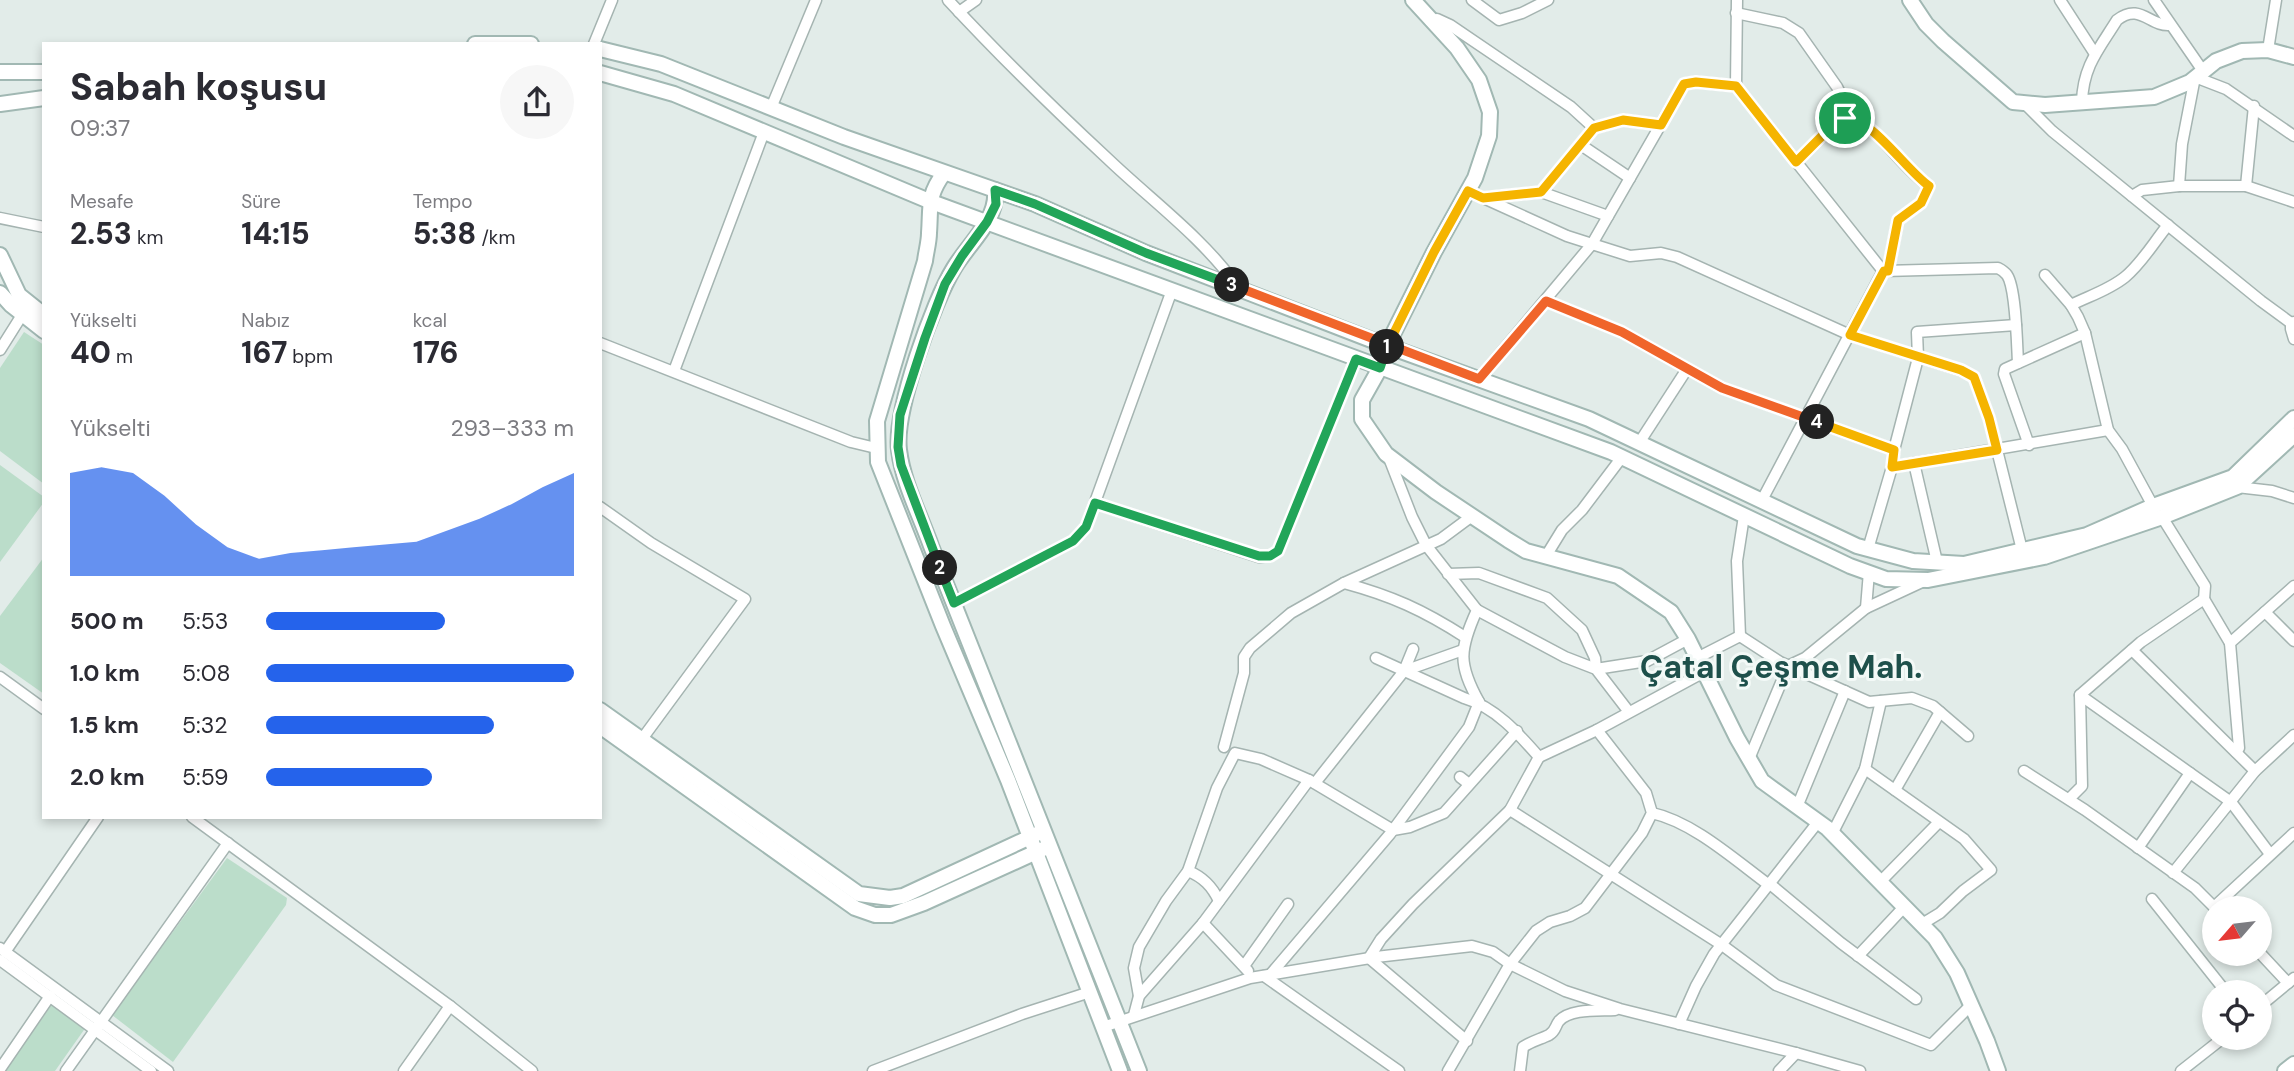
<!DOCTYPE html>
<html lang="tr">
<head>
<meta charset="utf-8">
<style>
	:root { --surface:#fff; --page:#f7f7f7; --text:#2b2b33; --muted:#7c7c81; --accent:#2563eb }
	body { margin:0; font-family:"DM Sans",sans-serif; background:var(--page); color:var(--text); height:100vh; display:flex; flex-direction:column; font-size:26px; white-space:nowrap }
	* { box-sizing:border-box; margin:0 }
	p { font-size:23px; color:var(--muted) }
	.icon { flex:none; width:38px; height:38px; fill:none; stroke:currentColor; stroke-width:2; stroke-linecap:round; stroke-linejoin:round }
	.map { position:relative; flex:1; overflow:hidden }
	.drawer { position:absolute; left:42px; top:42px; width:560px; height:777px; display:flex; flex-direction:column; background:var(--surface); border-radius:0px; box-shadow:0 4px 10px #0003 }
	.drawer>* { flex:none }
	.needle { width:46px; rotate:242deg }
	.buttons { position:absolute; left:2202px; top:896px; display:grid; gap:14px }
	.buttons a { display:grid; place-items:center; width:70px; height:70px; border-radius:50%; background:var(--surface); box-shadow:0 4px 10px #0003; font-size:35px }
	.pin { position:absolute; display:grid; place-items:center; width:60px; height:60px; color:#fff; margin:-30px; border:4px solid #fff; border-radius:50%; box-shadow:0 2px 7px #0007 }
	.km { position:absolute; width:35px; height:35px; margin:-18px; border-radius:50%; background:#222; color:#fff; font-size:19px; line-height:35px; text-align:center }
	.round { display:grid; place-items:center; flex:none; width:74px; height:74px; border-radius:37px; background:var(--page) }
	.head { display:flex; align-items:center; justify-content:space-between; height:119px; padding:0 28px }
	h1 { font-size:38px; font-weight:800; line-height:52px }
	.stats { display:grid; grid-template-columns:repeat(3,1fr); gap:10px; height:119px; padding:7px 28px }
	.stats div { display:grid; align-content:center }
	.stats b { font-size:30px; font-weight:800 }
	.stats small { font-size:19px; font-weight:400 }
	.stats p { font-size:19px }
	.chart { height:196px; padding:14px 28px }
	.chart p { display:flex; justify-content:space-between }
	.chart svg { width:100%; height:126px; margin-top:7px; fill:var(--accent); opacity:.7 }
	ul { padding:0 28px; list-style:none; font-size:23px }
	li { display:grid; grid-template-columns:112px 84px 1fr; align-items:center; height:52px }
	li i { height:18px; border-radius:9px; background:var(--accent) }
	.map>svg:first-child { display:block }
	.green { fill:#bbddca }
	.lines { fill:none; stroke-linecap:round; stroke-linejoin:round }
	.street-casing { stroke:#a5b4b1; stroke-width:13 }
	.secondary-casing { stroke:#a1b8b3; stroke-width:18 }
	.street { stroke:#fff; stroke-width:10 }
	.secondary { stroke:#fff; stroke-width:14 }
	.split-1-casing { stroke:#fff; stroke-width:14 }
	.split-2-casing { stroke:#fff; stroke-width:14 }
	.split-3-casing { stroke:#fff; stroke-width:14 }
	.split-4-casing { stroke:#fff; stroke-width:14 }
	.split-5-casing { stroke:#fff; stroke-width:14 }
	.split-1 { stroke:#f5b400; stroke-width:9 }
	.split-2 { stroke:#22a559; stroke-width:9 }
	.split-3 { stroke:#22a559; stroke-width:9 }
	.split-4 { stroke:#f0652b; stroke-width:9 }
	.split-5 { stroke:#f5b400; stroke-width:9 }
	.labels { text-anchor:middle; dominant-baseline:central; stroke-width:6; stroke-linejoin:round; paint-order:stroke }
	.district-label { font-size:32px; font-weight:bold; fill:#1e504b; stroke:#f3f9f7 }
</style>
</head>
<body>
<div class="map">
<svg width="2294" height="1071" viewBox="0 0 2294 1071">
	<rect width="100%" height="100%" fill="#e2ece9"/>
	<g class="green">
		<path d="M24 332 44 345V484L0 451V368Z"/>
		<path d="M0 465 44 497V502L0 562Z"/>
		<path d="M44 557V694L0 663V616Z"/>
		<path d="M227 858 287 898 286 905 173 1062 112 1015Z"/>
		<path d="M53 1003 86 1027 55 1071H5Z"/>
	</g>
	<g class="lines">
		<defs>
			<g id="street">
				<path d="M948 0C999 55 1053 108 1108 159 1152 201 1202 237 1238 287"/>
				<path d="M1472 0 1499 20 1522 13 1548 0"/>
				<path d="M2060 0 2095 54"/>
				<path d="M2154 0 2203 71"/>
				<path d="M959 12 976 0"/>
				<path d="M1736 13 1783 23 1799 33 1837 87 1842 97 1845 118"/>
				<path d="M1430 21 1437 19 1450 25 1571 107 1594 128"/>
				<path d="M594 44 612 0"/>
				<path d="M2268 50 2276 0"/>
				<path d="M1736 86 1737 0"/>
				<path d="M2082 102C2083 66 2099 49 2117 20 2140 2 2150 27 2170 25"/>
				<path d="M2024 103 2052 131 2261 301 2291 323"/>
				<path d="M771 108 816 0"/>
				<path d="M1581 145 1630 178"/>
				<path d="M1796 162 1838 121 1854 118C1884 134 1901 167 1929 186L1921 203 1898 220 1888 271"/>
				<path d="M2179 186 2182 144 2195 77 2226 89 2294 136"/>
				<path d="M2246 186 2254 106"/>
				<path d="M1468 191 1567 236 1592 244 1630 256 1661 253 1677 257 1850 335 1960 370 1974 377 1989 418 2022 550"/>
				<path d="M1541 192 1608 216"/>
				<path d="M2132 196 2142 190 2179 186H2246L2294 202"/>
				<path d="M1483 198 1541 192 1594 128 1623 120 1661 125"/>
				<path d="M0 218 44 227"/>
				<path d="M1884 271 1998 268C2002 270 2004 271 2007 275 2016 288 2017 345 2018 363"/>
				<path d="M2045 275 2071 305 2078 317 2085 333 2108 430 2122 449 2153 506"/>
				<path d="M1546 301 1622 332 1722 388 1894 450 1892 467"/>
				<path d="M2071 305C2089 296 2109 290 2125 277 2142 263 2154 242 2168 225"/>
				<path d="M2294 322 2291 323V329L2294 339"/>
				<path d="M600 343 851 442 876 448"/>
				<path d="M0 350 22 315"/>
				<path d="M674 371 764 132"/>
				<path d="M1479 379 1592 244 1684 84 1696 82 1736 86 1883 271"/>
				<path d="M1639 443 1687 369"/>
				<path d="M2029 445 2004 374 2005 369 2085 333"/>
				<path d="M1894 450 1918 358 1917 332 2016 325"/>
				<path d="M1389 458 1412 517 1426 545 1477 610C1459 650 1458 664 1479 702"/>
				<path d="M1914 463 1937 562"/>
				<path d="M2237 487 2272 491 2294 498"/>
				<path d="M1762 500 1883 271"/>
				<path d="M1095 503 1259 557 1270 556 1278 551 1356 359"/>
				<path d="M600 507 651 543 745 599 642 739"/>
				<path d="M1868 549 1892 467 2108 430"/>
				<path d="M1546 556 1562 530 1582 510 1622 457"/>
				<path d="M1448 574 1479 573 1547 598 1582 630 1595 658 1596 669 1647 661 1688 639"/>
				<path d="M1344 583C1392 596 1423 610 1465 637"/>
				<path d="M2204 599 2230 643"/>
				<path d="M954 603 1073 541 1086 527 1172 290"/>
				<path d="M1866 608 1869 572"/>
				<path d="M1477 610 1565 657 1596 669 1629 712"/>
				<path d="M2265 612 2294 641"/>
				<path d="M1740 636 1737 561 1744 516"/>
				<path d="M2132 650 2255 771"/>
				<path d="M1376 658 1464 698C1495 707 1518 733 1539 757L1510 810 1413 904 1381 939 1369 958 1467 1041"/>
				<path d="M1697 658 1740 636 1780 662 1869 702 1912 698 1933 706 1968 736"/>
				<path d="M1404 671 1463 650"/>
				<path d="M0 677 44 709"/>
				<path d="M2080 695 2190 773"/>
				<path d="M1224 747 1244 673V657L1250 648 1291 613 1344 583 1441 539 1472 516"/>
				<path d="M2236 752 2239 748 2230 643 2294 586"/>
				<path d="M1539 757 1597 730 1704 672"/>
				<path d="M1749 759 1788 666 1805 658 1866 608 1924 581"/>
				<path d="M1865 769 1964 839 1991 870 1963 891 1940 913 1922 924"/>
				<path d="M2024 771 2085 810 2195 888 2215 908"/>
				<path d="M1460 777 1469 784"/>
				<path d="M1315 783 1404 671 1413 649"/>
				<path d="M1895 790 1940 712"/>
				<path d="M2069 799 2082 786 2080 695 2141 642 2204 599 2205 586 2162 517"/>
				<path d="M1797 807 1845 691"/>
				<path d="M1510 810 1722 945 1776 985 1931 1045 1971 1005"/>
				<path d="M1652 813C1693 822 1735 860 1769 885"/>
				<path d="M192 817 450 1006 532 1071"/>
				<path d="M1832 834 1865 769 1881 701"/>
				<path d="M2138 848 2190 773 2231 802 2270 854"/>
				<path d="M1188 871C1203 877 1212 886 1219 901"/>
				<path d="M2173 873 2255 771 2294 735"/>
				<path d="M1881 881 1939 822"/>
				<path d="M1770 884 1841 943 1916 999"/>
				<path d="M2152 899 2226 992"/>
				<path d="M2214 907 2294 833"/>
				<path d="M1203 923 1248 971"/>
				<path d="M0 948 168 1071"/>
				<path d="M5 952 98 817"/>
				<path d="M2259 952 2288 983"/>
				<path d="M1858 956 1905 906"/>
				<path d="M0 960 151 1071"/>
				<path d="M1244 966 1288 904"/>
				<path d="M1270 975 1390 834 1469 727 1479 702"/>
				<path d="M1264 976 1399 1071"/>
				<path d="M1139 996 1134 968 1139 947 1166 901 1188 871 1217 788 1235 753 1261 759 1309 780 1393 830 1410 827 1444 813 1517 731"/>
				<path d="M2259 1007 2294 978"/>
				<path d="M1134 1015 1139 996 1203 923 1309 780"/>
				<path d="M1679 1024 1696 986 1714 954 1818 822"/>
				<path d="M1103 1027 1250 978 1376 957 1472 946 1493 952 1510 964 1565 991 1620 1009 1796 1053 1860 1071"/>
				<path d="M0 1069 50 996"/>
				<path d="M66 1071 228 843"/>
				<path d="M404 1071 450 1006"/>
				<path d="M873 1071 1022 1014 1090 992"/>
				<path d="M1448 1071 1510 964 1536 931 1550 922 1570 916 1585 908 1642 833 1652 813 1646 793 1597 730"/>
				<path d="M1520 1071 1523 1047C1532 1041 1541 1039 1549 1035 1556 1031 1555 1026 1559 1021 1570 1008 1600 1011 1615 1010"/>
				<path d="M1779 1071 1796 1053"/>
				<path d="M2181 1071 2223 1038"/>
			</g>
			<g id="secondary">
				<path d="M1413 0 1457 48 1479 80 1490 112 1489 136 1475 178 1434 252 1387 346 1380 368 1362 400V419L1386 454 1436 492 1508 540 1526 551 1618 576 1671 612 1688 639 1737 738 1762 781 1827 828 1935 938 1957 973 1987 1041 1998 1071"/>
				<path d="M1910 0 1926 24 1943 41 2013 102 2045 105 2154 97 2190 82 2216 61 2242 51 2268 50 2294 57"/>
				<path d="M475 44H531"/>
				<path d="M600 49 661 64 844 137 1035 204 1146 253 1387 346 1589 419 1857 546 1913 561 1964 564 2087 535 2153 506 2233 477 2294 418"/>
				<path d="M0 72H44"/>
				<path d="M600 73 674 94 929 201 1611 452 1850 566 1886 579 1928 580 2044 557 2162 517 2237 487 2294 435"/>
				<path d="M0 104 44 98"/>
				<path d="M944 173C927 196 931 206 929 233 929 242 926 252 925 261L877 421 878 462 943 626 1008 780 1120 1071"/>
				<path d="M995 190C998 220 969 243 954 268 933 302 894 412 899 450 903 483 920 515 931 546L1139 1071"/>
				<path d="M0 255 19 295 44 315"/>
				<path d="M0 293 11 305 44 331"/>
				<path d="M600 710 859 894 890 898 903 896 1039 833"/>
				<path d="M600 726 855 908 875 915H891L924 903 1043 849"/>
				<path d="M2285 1071 2294 1064"/>
			</g>
		</defs>
		<use href="#street" class="street-casing"/>
		<use href="#secondary" class="secondary-casing"/>
		<use href="#street" class="street"/>
		<use href="#secondary" class="secondary"/>
	</g>
	<g class="lines">
		<defs>
			<path id="split-1" d="M1387 347 1434 252 1468 191 1483 198 1541 192 1594 128 1623 120 1661 125 1684 84 1696 82 1736 86 1796 162 1834 124 1845 118"/>
			<path id="split-2" d="M940 568 954 603 1073 541 1086 527 1095 503 1259 556H1270L1278 551 1356 359 1380 368 1387 347"/>
			<path id="split-3" d="M940 568 901 465 898 447 900 415 925 338 945 284 962 256 987 222 996 204 995 190 1035 204 1146 253 1232 285"/>
			<path id="split-4" d="M1232 285 1479 379 1546 301 1622 332 1722 388 1817 422"/>
			<path id="split-5" d="M1817 422 1894 450 1892 467 1997 450 1989 418 1974 377 1961 370 1850 335 1884 271H1888L1898 220 1921 203 1929 186C1907 171 1870 116 1845 118"/>
		</defs>
		<use href="#split-1" class="split-1-casing"/>
		<use href="#split-2" class="split-2-casing"/>
		<use href="#split-3" class="split-3-casing"/>
		<use href="#split-4" class="split-4-casing"/>
		<use href="#split-5" class="split-5-casing"/>
		<use href="#split-1" class="split-1"/>
		<use href="#split-2" class="split-2"/>
		<use href="#split-3" class="split-3"/>
		<use href="#split-4" class="split-4"/>
		<use href="#split-5" class="split-5"/>
	</g>
	<g class="labels">
		<g class="district-label">
			<text x="1781" y="667">Çatal Çeşme Mah.</text>
		</g>
	</g>
</svg>
<div class="buttons">
<a><svg class="needle" viewBox="-14 -14 28 28"><path d="M0-13l5 13h-10z" fill="#e53935"/><path d="M0 13l5-13h-10z" fill="#7c7c81"/></svg></a>
<a><svg class="icon" aria-label="locate" viewBox="0 0 24 24"><circle cx="12" cy="12" r="6"/><path d="M12 2v4M12 18v4M2 12h4M18 12h4"/></svg></a>
</div>
<div class="pin" style="left:1845px;top:118px;background:#1e9e55"><svg class="icon" aria-label="arrive" viewBox="0 0 24 24"><path d="M6 21V4h12l-3 4 3 4H6"/></svg></div>
<b class="km" style="left:1387px;top:347px">1</b>
<b class="km" style="left:940px;top:568px">2</b>
<b class="km" style="left:1232px;top:285px">3</b>
<b class="km" style="left:1817px;top:422px">4</b>
<section class="drawer">
<div class="head"><div><h1>Sabah koşusu</h1><p>09:37</p></div><a class="round"><svg class="icon" aria-label="share" viewBox="0 0 24 24"><path d="M12 15V3M7 8l5-5 5 5M5 13v7h14v-7"/></svg></a></div>
<div class="stats">
<div><p>Mesafe</p><b>2.53<small> km</small></b></div>
<div><p>Süre</p><b>14:15</b></div>
<div><p>Tempo</p><b>5:38<small> /km</small></b></div>
</div>
<div class="stats">
<div><p>Yükselti</p><b>40<small> m</small></b></div>
<div><p>Nabız</p><b>167<small> bpm</small></b></div>
<div><p>kcal</p><b>176</b></div>
</div>
<div class="chart"><p><span>Yükselti</span>293–333 m</p>
<svg viewBox="0 0 160 44" preserveAspectRatio="none"><path d="M0 44V8L10 6L20 8L30 16L40 26L50 34L60 38L70 36L80 35L90 34L100 33L110 32L120 28L130 24L140 19L150 13L160 8V44z"/></svg>
</div>
<ul>
<li><b>500 m</b>5:53<i style="width:58%"></i></li>
<li><b>1.0 km</b>5:08<i style="width:100%"></i></li>
<li><b>1.5 km</b>5:32<i style="width:74%"></i></li>
<li><b>2.0 km</b>5:59<i style="width:54%"></i></li>
</ul>
</section>
</div>
</body>
</html>
